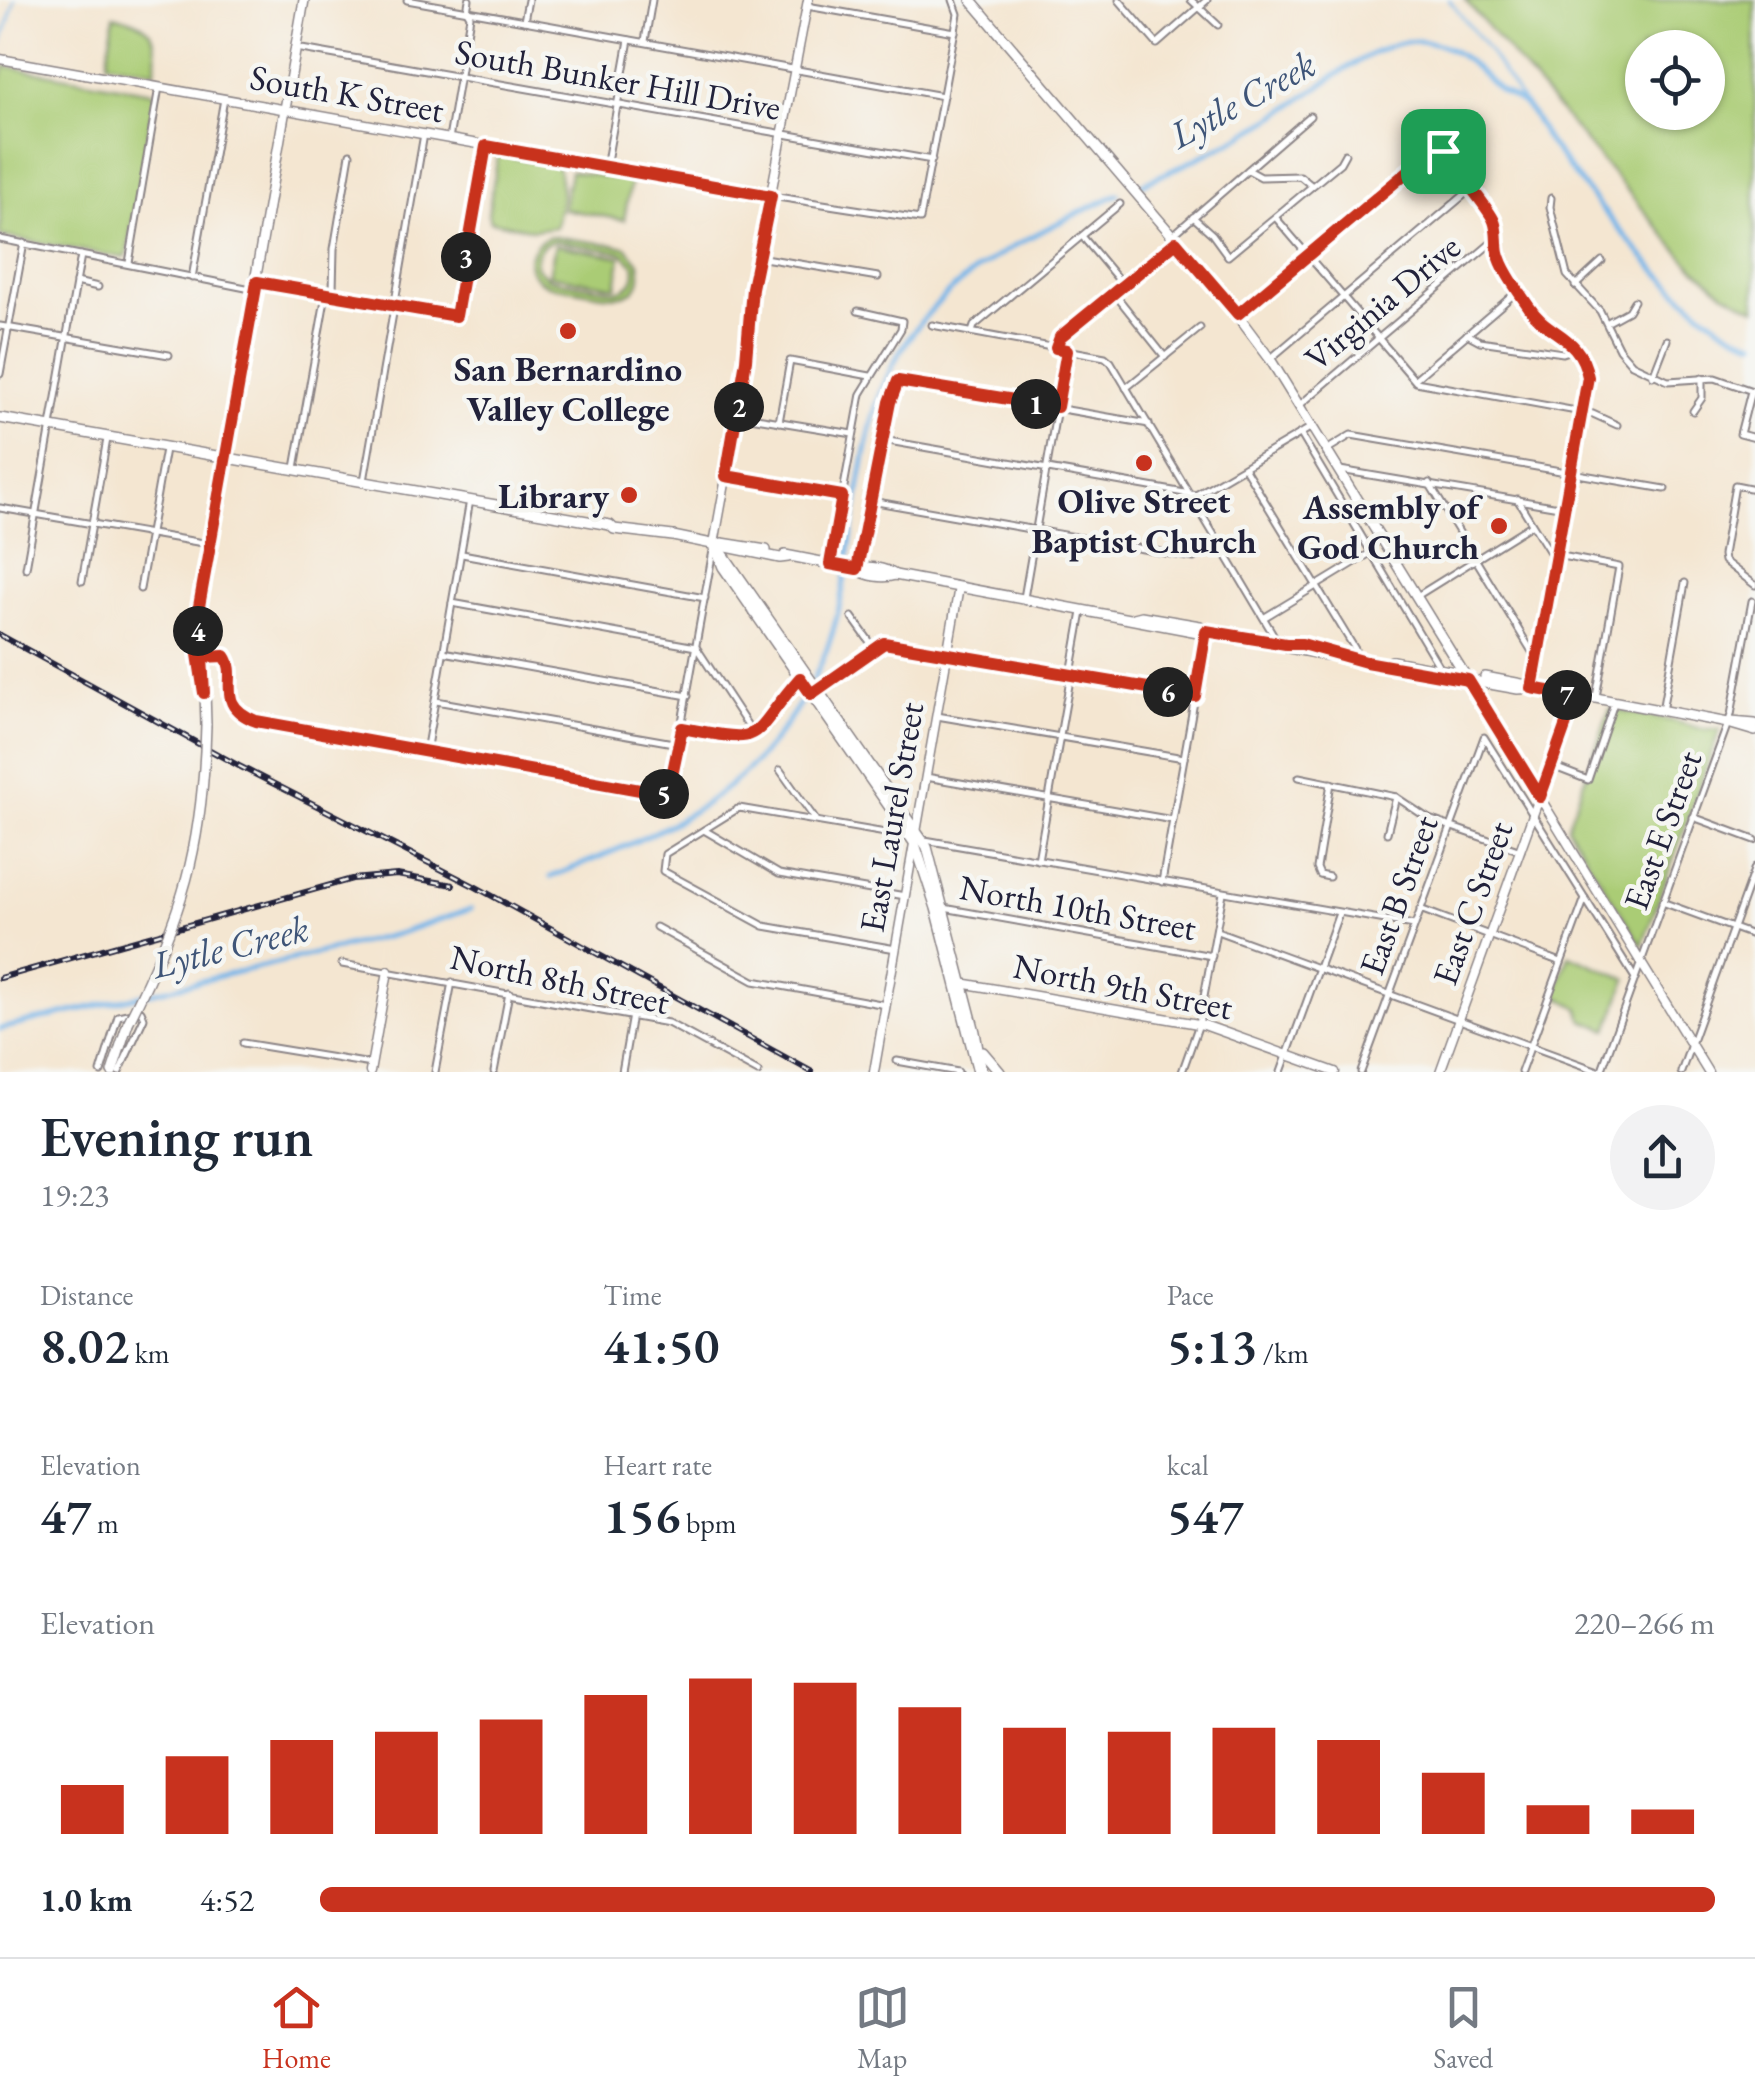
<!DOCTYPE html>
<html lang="en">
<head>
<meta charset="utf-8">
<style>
	:root { --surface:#fff; --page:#f2f2f3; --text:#1f2937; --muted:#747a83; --line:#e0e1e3; --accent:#c8321e }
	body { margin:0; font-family:"EB Garamond",serif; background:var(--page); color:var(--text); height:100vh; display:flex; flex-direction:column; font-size:38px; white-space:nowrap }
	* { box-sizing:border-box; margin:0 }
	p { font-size:32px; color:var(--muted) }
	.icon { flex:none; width:55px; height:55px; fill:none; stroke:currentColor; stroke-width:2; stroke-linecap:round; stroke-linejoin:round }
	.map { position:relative; height:1072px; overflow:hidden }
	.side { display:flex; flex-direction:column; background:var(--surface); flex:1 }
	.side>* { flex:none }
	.controls { position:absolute; left:1625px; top:30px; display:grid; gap:20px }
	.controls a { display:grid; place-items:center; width:100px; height:100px; border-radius:50%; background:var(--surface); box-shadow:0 2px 8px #0004; font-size:50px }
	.pin { position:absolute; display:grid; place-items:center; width:85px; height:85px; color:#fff; margin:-42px; border-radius:20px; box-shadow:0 5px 15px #0006 }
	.km { position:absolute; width:50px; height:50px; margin:-25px; border-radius:50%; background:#222; color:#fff; font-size:28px; line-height:50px; text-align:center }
	.round { display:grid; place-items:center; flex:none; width:105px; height:105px; border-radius:52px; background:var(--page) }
	.summary { display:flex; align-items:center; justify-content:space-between; height:170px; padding:0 40px }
	h1 { font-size:55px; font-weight:600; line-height:75px }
	.metrics { display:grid; grid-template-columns:repeat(3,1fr); gap:15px; height:170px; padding:10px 40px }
	.metrics div { display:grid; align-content:center }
	.metrics b { font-size:50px; font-weight:600 }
	.metrics small { font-size:28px; font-weight:400 }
	.metrics p { font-size:28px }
	.chart { height:280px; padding:20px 40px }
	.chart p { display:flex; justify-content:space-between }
	.chart svg { width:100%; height:180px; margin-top:10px; stroke:var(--accent); stroke-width:6 }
	ul { padding:0 40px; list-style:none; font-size:32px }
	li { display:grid; grid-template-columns:160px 120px 1fr; align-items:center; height:75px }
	li i { height:25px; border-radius:12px; background:var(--accent) }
	.dock { display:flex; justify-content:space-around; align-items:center; height:140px; border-top:2px solid var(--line); background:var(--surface); font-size:28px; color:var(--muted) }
	.dock a { display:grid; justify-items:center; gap:5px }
	.dock .selected { color:var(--accent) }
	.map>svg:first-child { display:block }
	.green { fill:#aacc75; stroke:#667758; stroke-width:2.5; fill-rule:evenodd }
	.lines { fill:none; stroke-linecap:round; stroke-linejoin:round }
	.stream { stroke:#75b5e9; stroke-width:2.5 }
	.canal { stroke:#75b5e9; stroke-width:5 }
	.minor-casing { stroke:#8b8486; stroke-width:9 }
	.tertiary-casing { stroke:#8b8486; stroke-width:11 }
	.secondary-casing { stroke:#8b8486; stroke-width:12 }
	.minor { stroke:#fff; stroke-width:5 }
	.tertiary { stroke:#fff; stroke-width:8 }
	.secondary { stroke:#fff; stroke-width:9 }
	.rail-casing { stroke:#22223b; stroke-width:6 }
	.rail { stroke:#f6f6f2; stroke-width:2.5; stroke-dasharray:8; stroke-linecap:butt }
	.secondary-bridge-casing { stroke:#8b8486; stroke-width:12; stroke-linecap:butt }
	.secondary-bridge { stroke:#fff; stroke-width:9 }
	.route-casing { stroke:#fff; stroke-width:20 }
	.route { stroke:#c8321e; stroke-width:12 }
	.poi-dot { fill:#c8321e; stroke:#f6f6f2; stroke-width:4 }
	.labels { text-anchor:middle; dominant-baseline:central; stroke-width:9; stroke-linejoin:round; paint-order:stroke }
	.street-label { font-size:35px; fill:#22223b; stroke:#f6f6f2 }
	.poi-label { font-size:35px; font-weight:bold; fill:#22223b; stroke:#f6f6f2 }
	.water-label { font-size:38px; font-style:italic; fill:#3f5578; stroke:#f6f6f2 }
</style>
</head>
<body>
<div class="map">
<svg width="1755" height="1072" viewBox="0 0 1755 1072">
	<rect width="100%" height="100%" fill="#f6f6f2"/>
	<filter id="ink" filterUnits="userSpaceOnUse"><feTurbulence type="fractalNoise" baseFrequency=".01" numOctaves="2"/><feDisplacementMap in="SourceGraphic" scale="20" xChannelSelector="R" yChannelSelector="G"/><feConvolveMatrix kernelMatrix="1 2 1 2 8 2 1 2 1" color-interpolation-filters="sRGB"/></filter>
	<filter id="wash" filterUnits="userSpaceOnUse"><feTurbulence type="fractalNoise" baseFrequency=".0048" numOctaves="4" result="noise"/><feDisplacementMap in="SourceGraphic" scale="40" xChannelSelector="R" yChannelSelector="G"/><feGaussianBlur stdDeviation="2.25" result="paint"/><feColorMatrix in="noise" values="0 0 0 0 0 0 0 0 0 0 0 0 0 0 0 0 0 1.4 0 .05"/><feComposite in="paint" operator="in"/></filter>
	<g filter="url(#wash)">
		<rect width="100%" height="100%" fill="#f4e6d1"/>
		<g class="green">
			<path d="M1465 0H1755V309L1723 292 1687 261ZM1642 48H1708V112H1642Z"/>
			<path d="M114 16C148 21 161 35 155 71L107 62Z"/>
			<path d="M5 66 152 92 155 95 127 255 124 258 0 236V82Z"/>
			<path d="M498 155 558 166 562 194 556 227 534 230 490 221 488 214Z"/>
			<path d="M570 171 631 181 624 220 563 209Z"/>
			<path d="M551 236 626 247 639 263C648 308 602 295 576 290 564 288 547 288 538 279 521 264 532 242 551 236ZM555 241 622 253 634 265C637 279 630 289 616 291L549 279 537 268C534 253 541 243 555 241Z"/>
			<path d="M555 245 621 257 616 287 549 275Z"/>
			<path d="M1610 709 1674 721 1702 729H1720L1642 946 1567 827Z"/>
			<path d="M1569 955 1627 979 1608 1030 1583 1020 1579 1008 1555 995Z"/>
		</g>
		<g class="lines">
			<g class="stream">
				<path d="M1449 0 1483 43 1525 105"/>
				<path d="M0 49 15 0"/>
			</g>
			<g class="canal">
				<path d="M1140 185C1186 164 1232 143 1276 116 1311 94 1354 58 1393 45 1442 30 1467 60 1498 89 1506 96 1517 98 1524 105 1535 114 1540 132 1549 143 1593 199 1688 324 1755 342"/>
				<path d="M813 680C839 633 845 577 853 526 860 486 865 446 876 407 913 285 1014 244 1118 194"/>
				<path d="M551 877C664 830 745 803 808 689"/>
				<path d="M0 1029 397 934 471 909"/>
			</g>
		</g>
	</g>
	<g filter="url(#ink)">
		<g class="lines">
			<defs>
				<g id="minor">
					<path d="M407 0 943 96"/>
					<path d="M1119 0 1157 44 1207 0"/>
					<path d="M1191 0 1218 25"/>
					<path d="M807 6 955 32"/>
					<path d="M524 21 528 0"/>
					<path d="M645 41 652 0"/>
					<path d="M296 48 932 160"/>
					<path d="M449 139 470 16 467 11 469 0"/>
					<path d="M606 167 629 40"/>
					<path d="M1248 170 1261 177 1300 176 1312 186"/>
					<path d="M771 196 920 219 958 14 953 0"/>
					<path d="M1551 198 1550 207 1567 275 1600 311 1619 349 1632 364 1668 381 1715 378 1755 392"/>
					<path d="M1193 217 1212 234 1228 256 1340 163 1345 154"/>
					<path d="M1276 218 1416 382 1593 414 1617 425"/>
					<path d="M1173 235 1310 116"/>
					<path d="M1082 236 1123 285"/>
					<path d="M0 239 256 290"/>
					<path d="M758 257 878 277"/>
					<path d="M129 263 159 87"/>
					<path d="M192 278 224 99"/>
					<path d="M257 281 456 316 485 146"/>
					<path d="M76 282 98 287"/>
					<path d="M1575 286 1602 261"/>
					<path d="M1114 293 1165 357"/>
					<path d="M1238 315 1437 147C1447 153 1490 210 1494 221 1498 231 1496 243 1498 252 1502 270 1519 292 1529 307 1547 336 1580 336 1588 377L1533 685"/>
					<path d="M1608 322 1628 311 1634 301"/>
					<path d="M932 325 1105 357 1111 362 1276 639"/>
					<path d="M0 326 169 355"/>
					<path d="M972 332 974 326 1120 204"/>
					<path d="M1467 334 1480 341 1563 353 1575 349"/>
					<path d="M1056 348 1060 337 1176 241"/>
					<path d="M1270 359 1470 190"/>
					<path d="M0 374 24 243"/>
					<path d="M1653 376 1667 340"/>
					<path d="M1415 379 1519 290"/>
					<path d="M1126 388 1200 328"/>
					<path d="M1751 391 1740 434 1755 438"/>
					<path d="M1301 404 1497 238"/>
					<path d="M1693 411 1702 398V378"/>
					<path d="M738 415 853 434"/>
					<path d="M779 422 790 361 870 376"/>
					<path d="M1300 433 1440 668"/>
					<path d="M883 440 1196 495 1310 428"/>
					<path d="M1328 449 1351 435 1665 489"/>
					<path d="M1244 467 1355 649V657"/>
					<path d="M295 468 326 294 333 290 334 249 350 154"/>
					<path d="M1340 470 1565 508"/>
					<path d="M727 476 842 497"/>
					<path d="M364 481 424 134"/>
					<path d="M1429 483 1534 655 1539 656"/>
					<path d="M1755 489 1735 485 1723 555 1724 561 1755 585"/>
					<path d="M1517 499 1551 554 1619 567 1596 697"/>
					<path d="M871 501 1194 558 1221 545"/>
					<path d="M0 508 209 544"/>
					<path d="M462 554 705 598"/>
					<path d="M830 563 861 394 901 329 902 321 858 311"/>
					<path d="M26 568 81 255"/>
					<path d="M857 568 890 402 898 381 1149 424"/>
					<path d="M82 581 107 439"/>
					<path d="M140 589 165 449"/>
					<path d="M1417 596 1531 525"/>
					<path d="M1024 598 1067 350"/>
					<path d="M452 603 696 647 754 735"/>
					<path d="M852 617 875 649"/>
					<path d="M1265 617 1372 552"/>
					<path d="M443 652 688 696"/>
					<path d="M201 657 219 655 230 661C231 689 223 708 256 721L669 794 714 545"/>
					<path d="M817 689 884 643 1195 697"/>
					<path d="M436 701 679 744"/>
					<path d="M1662 711 1685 583"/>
					<path d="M937 716 1184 758"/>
					<path d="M682 728 732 737 754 735 801 677"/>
					<path d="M426 752 470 500"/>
					<path d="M1552 766 1588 780 1614 703"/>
					<path d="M780 770 815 819"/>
					<path d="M926 777 1173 820"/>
					<path d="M1299 777 1396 797 1429 819 1521 851"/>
					<path d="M1693 817 1755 840"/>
					<path d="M704 830 779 874 905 896"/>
					<path d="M1387 833 1396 797"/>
					<path d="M925 840 1414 925"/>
					<path d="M1038 860 1082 612"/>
					<path d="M1329 877 1320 875 1317 868 1331 783"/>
					<path d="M1162 882 1206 634"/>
					<path d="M1662 902 1755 936"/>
					<path d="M944 908 1212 956"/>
					<path d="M1420 909 1561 962"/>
					<path d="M656 927 754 981 886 1005"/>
					<path d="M1217 931 1601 1072"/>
					<path d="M896 949 764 926 663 871 665 854 739 808 909 837"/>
					<path d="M342 964 668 1023 758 1072"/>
					<path d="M243 1043 371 1064"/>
					<path d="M897 1061 958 1072"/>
					<path d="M101 1072 118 1016 141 1011 144 1018 119 1072"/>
					<path d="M435 1072 452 982"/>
					<path d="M494 1072 509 993"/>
					<path d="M622 1072 632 1015"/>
					<path d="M1182 1072 1199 1024 1223 893"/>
					<path d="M1281 1072 1339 913"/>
					<path d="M1361 1072 1484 737 1635 978"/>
					<path d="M1521 1072 1585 898"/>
					<path d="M1601 1072 1731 715 1752 601"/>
					<path d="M1681 1072 1755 867"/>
				</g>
				<g id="tertiary">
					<path d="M0 59 771 196"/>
					<path d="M714 544 743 384 753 288 808 0"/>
					<path d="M1468 680 1708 1072"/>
					<path d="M961 983 1204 1025 1335 1072"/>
					<path d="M370 1072 388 971"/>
					<path d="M874 1072 959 587"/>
					<path d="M1440 1072 1576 696"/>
				</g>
				<g id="secondary">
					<path d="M971 0 1217 288 1270 359 1468 680"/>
					<path d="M0 418 610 525 614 529 673 536 780 558 788 557"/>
					<path d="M722 543 766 550"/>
					<path d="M715 547 723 567 915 844 936 908 978 1072"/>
					<path d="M719 548 927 847 975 1032 982 1072"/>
					<path d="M785 555 857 569C867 576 883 579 895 575"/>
					<path d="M857 569C868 565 885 568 895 575L1198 632 1302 644 1366 662 1518 689 1533 688"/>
					<path d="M1133 618 1141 616 1200 626 1206 631"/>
					<path d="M1286 644 1289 648 1326 655 1335 653"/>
					<path d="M1392 661 1460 673"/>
					<path d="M1485 677 1728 723 1755 731"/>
					<path d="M205 690 206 725"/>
					<path d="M204 693 197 648 200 598 304 0"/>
					<path d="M1731 722 1755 724"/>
					<path d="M891 833 899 829 901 821"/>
					<path d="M983 1052 1000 1072"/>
					<path d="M112 1072 128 1023"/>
				</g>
			</defs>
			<use href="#minor" class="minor-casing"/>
			<use href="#tertiary" class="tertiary-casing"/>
			<use href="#secondary" class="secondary-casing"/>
			<use href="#minor" class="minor"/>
			<use href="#tertiary" class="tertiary"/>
			<use href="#secondary" class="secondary"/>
			<defs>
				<g id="rail">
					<path d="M0 635 239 766 476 887 812 1072"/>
					<path d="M0 978 352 879 397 875 453 885"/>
				</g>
			</defs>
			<use href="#rail" class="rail-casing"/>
			<use href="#rail" class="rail"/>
			<defs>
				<path id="secondary-bridge" d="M128 1023C183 914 203 848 206 725"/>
			</defs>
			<use href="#secondary-bridge" class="secondary-bridge-casing"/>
			<use href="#secondary-bridge" class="secondary-bridge"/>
		</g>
	</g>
	<g class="lines" filter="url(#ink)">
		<defs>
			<path id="route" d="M486 146 771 196 752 288 746 360 726 476 842 496 830 564 857 569 890 402 898 381 1057 407 1067 350 1056 348 1060 337 1176 242 1238 314 1437 147C1445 153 1491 212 1494 221 1498 231 1496 243 1498 252 1502 270 1519 292 1529 307 1547 336 1580 334 1588 377L1532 688 1576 696 1540 797 1468 680 1366 662 1302 644H1286L1206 631 1195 696 884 643 811 694 800 678C746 739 772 745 682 728L668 795 256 721C212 704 240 677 225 656L202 657 204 693 197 648 198 612 257 282 456 316Z"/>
		</defs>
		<use href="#route" class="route-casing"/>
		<use href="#route" class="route"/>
	</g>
	<g class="poi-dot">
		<circle cx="568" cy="331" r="10"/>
		<circle cx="1144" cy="463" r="10"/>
		<circle cx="629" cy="495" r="10"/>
		<circle cx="1499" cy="526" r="10"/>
	</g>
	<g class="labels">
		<g class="street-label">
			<text transform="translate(618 79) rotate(10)">South Bunker Hill Drive</text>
			<text transform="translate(347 93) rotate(10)">South K Street</text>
			<text transform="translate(1382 302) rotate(-40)">Virginia Drive</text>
			<text transform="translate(891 817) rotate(-80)">East Laurel Street</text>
			<text transform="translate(1662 830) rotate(-70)">East E Street</text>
			<text transform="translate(1398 895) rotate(-70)">East B Street</text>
			<text transform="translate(1472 903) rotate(-70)">East C Street</text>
			<text transform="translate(1078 907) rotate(10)">North 10th Street</text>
			<text transform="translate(560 979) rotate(12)">North 8th Street</text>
			<text transform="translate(1123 986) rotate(11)">North 9th Street</text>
		</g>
		<g class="poi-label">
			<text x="568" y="368">San Bernardino<tspan x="568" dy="40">Valley College</tspan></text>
			<text x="609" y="495" text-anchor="end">Library</text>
			<text x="1144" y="500">Olive Street<tspan x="1144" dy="40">Baptist Church</tspan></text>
			<text x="1479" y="506" text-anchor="end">Assembly of<tspan x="1479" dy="40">God Church</tspan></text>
		</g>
		<g class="water-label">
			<text transform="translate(1242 99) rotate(-29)">Lytle Creek</text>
			<text transform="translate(230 946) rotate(-14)">Lytle Creek</text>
		</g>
	</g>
</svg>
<div class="controls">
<a><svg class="icon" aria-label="locate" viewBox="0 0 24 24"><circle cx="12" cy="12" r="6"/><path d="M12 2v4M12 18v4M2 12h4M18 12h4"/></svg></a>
</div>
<div class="pin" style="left:1443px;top:151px;background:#1e9e55"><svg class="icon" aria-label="arrive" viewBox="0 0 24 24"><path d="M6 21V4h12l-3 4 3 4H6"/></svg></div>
<b class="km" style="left:1036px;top:404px">1</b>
<b class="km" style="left:739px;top:407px">2</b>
<b class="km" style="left:466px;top:257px">3</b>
<b class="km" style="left:198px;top:631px">4</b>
<b class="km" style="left:664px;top:794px">5</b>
<b class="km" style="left:1168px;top:692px">6</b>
<b class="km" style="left:1567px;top:695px">7</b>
</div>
<section class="side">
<div class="summary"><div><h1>Evening run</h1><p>19:23</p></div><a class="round"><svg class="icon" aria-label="share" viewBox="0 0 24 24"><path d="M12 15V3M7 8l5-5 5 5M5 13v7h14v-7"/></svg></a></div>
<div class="metrics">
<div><p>Distance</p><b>8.02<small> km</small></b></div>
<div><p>Time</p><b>41:50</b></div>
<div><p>Pace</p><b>5:13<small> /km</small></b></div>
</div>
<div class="metrics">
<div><p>Elevation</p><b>47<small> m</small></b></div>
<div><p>Heart rate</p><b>156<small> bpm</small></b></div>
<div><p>kcal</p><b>547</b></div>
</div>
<div class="chart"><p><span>Elevation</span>220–266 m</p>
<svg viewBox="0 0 160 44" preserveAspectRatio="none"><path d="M5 44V32M15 44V25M25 44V21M35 44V19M45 44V16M55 44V10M65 44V6M75 44V7M85 44V13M95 44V18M105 44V19M115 44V18M125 44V21M135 44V29M145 44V37M155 44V38"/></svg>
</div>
<ul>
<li><b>1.0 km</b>4:52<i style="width:100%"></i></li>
</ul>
</section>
<nav class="dock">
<a class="selected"><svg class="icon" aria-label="home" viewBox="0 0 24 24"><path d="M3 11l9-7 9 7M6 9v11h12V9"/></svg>Home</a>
<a><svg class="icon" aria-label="map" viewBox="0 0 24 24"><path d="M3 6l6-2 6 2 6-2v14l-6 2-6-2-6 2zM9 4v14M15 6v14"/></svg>Map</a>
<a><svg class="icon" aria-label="saved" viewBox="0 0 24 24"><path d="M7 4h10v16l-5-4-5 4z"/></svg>Saved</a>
</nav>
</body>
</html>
